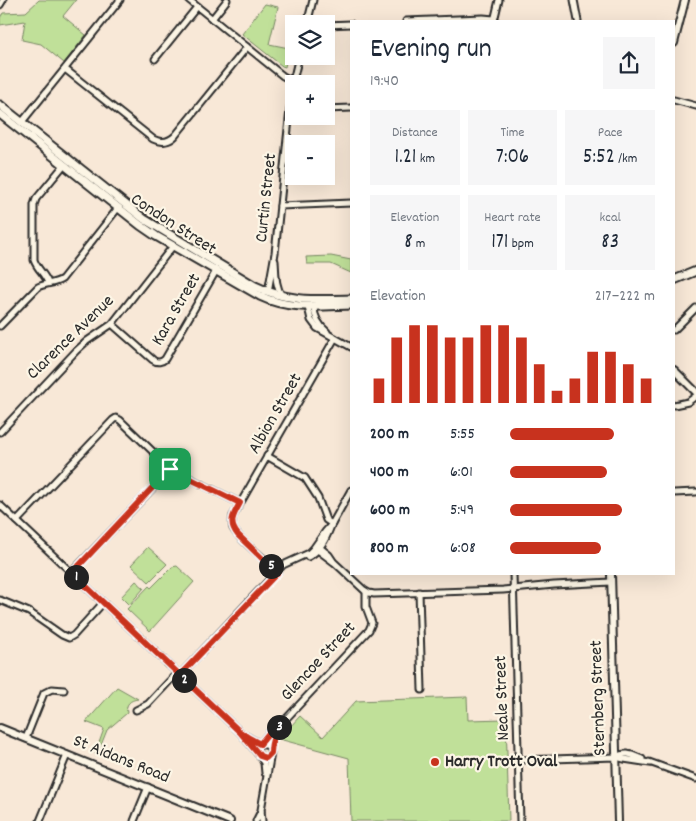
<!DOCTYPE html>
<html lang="en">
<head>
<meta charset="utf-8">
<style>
	:root { --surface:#fff; --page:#f6f6f7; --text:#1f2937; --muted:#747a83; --accent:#c8321e }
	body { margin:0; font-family:Dekko,sans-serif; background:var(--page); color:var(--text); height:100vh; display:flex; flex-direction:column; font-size:19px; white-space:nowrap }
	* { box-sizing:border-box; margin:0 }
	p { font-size:16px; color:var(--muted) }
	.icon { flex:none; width:28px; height:28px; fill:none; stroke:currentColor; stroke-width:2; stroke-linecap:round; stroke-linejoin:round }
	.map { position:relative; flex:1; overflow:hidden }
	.panel { position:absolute; left:350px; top:20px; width:325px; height:555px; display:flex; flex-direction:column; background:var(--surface); border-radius:0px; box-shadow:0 5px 20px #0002 }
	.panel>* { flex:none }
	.tools { position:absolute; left:285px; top:15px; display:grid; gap:10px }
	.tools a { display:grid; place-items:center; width:50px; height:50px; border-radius:0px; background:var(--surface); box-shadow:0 5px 20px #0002; font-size:25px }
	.pin { position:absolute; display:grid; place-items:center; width:42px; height:42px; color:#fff; margin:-21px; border-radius:10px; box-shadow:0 2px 8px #0006 }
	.km { position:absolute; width:25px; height:25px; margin:-12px; border-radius:50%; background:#222; color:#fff; font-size:14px; line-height:25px; text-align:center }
	.round { display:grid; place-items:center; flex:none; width:52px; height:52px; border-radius:0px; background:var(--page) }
	.summary { display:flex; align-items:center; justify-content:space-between; height:85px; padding:0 20px }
	h1 { font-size:28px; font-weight:600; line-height:38px }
	.stats { display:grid; grid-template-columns:repeat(3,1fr); gap:8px; height:85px; padding:5px 20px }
	.stats div { display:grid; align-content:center; border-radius:0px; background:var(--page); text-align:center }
	.stats b { font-size:21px; font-weight:600 }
	.stats small { font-size:14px; font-weight:400 }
	.stats p { font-size:14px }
	.chart { height:140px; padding:10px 20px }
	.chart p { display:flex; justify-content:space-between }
	.chart svg { width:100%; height:90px; margin-top:5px; stroke:var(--accent); stroke-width:6 }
	ul { padding:0 20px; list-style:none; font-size:16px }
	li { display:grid; grid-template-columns:80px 60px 1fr; align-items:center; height:38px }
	li i { height:12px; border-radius:6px; background:var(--accent) }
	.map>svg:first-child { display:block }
	.green { fill:#c0e099; stroke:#768662 }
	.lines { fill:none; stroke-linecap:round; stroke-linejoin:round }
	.minor-casing { stroke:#2b2b2b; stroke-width:9 }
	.tertiary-casing { stroke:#2b2b2b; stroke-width:10 }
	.secondary-casing { stroke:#2b2b2b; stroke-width:11 }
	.minor { stroke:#fcf5e5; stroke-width:5 }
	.tertiary { stroke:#fcf5e5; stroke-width:6 }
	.secondary { stroke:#fcf5e5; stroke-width:7 }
	.route-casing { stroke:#fff; stroke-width:10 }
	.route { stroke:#c8321e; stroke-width:6 }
	.poi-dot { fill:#c8321e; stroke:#fcf5e5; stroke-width:2 }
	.labels { text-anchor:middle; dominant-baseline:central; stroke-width:4.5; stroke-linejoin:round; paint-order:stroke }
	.street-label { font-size:18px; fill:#2b2b2b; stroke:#fcf5e5 }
	.poi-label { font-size:18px; font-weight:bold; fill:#2b2b2b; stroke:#fcf5e5; text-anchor:start }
</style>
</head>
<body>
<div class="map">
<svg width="696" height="821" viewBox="0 0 696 821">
	<rect width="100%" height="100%" fill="#f8e8d7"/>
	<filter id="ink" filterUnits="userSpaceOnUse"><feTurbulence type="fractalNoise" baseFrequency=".02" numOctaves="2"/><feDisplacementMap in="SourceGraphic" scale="10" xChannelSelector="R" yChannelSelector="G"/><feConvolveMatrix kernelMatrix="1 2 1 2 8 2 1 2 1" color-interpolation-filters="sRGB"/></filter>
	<g filter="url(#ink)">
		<g class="green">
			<path d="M39 0H76L63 16 86 35 64 63 41 44 22 40 25 21 0 25V18L3 13 26 12Z"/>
			<path d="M265 4 278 7 269 44 289 48 285 67 282 66 242 34Z"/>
			<path d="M331 256 351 260V273L331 264H307L306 257Z"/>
			<path d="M148 547 167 564 149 582 131 565Z"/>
			<path d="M177 566 194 582 150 631 127 609 149 586 151 588 172 567Z"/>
			<path d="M136 581 144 588 129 605 121 597Z"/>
			<path d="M117 687 138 699C130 700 125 704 127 713L107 730 97 755 95 754 104 729 86 722Z"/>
			<path d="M467 697 468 720 506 719 509 821H351L349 758 279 739 300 716 323 737 356 701Z"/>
		</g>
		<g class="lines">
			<defs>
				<g id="minor">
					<path d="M189 0 283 76 293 81"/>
					<path d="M574 0 578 21"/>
					<path d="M0 5 3 0"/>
					<path d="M212 19 227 0"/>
					<path d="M406 21 483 18 494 19"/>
					<path d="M494 21 499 0"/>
					<path d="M307 24 313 0"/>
					<path d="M326 25 351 24"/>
					<path d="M155 59 197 7"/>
					<path d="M65 69 153 139C161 143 169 142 175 136L247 47"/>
					<path d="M674 100 696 106"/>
					<path d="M326 109 351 108"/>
					<path d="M22 122 120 0"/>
					<path d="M280 206 351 203"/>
					<path d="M275 261C276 273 275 286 282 296"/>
					<path d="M48 283C45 274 37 269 34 260V205L36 199 64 165"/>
					<path d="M268 292 275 253 293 81 299 56"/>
					<path d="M308 307 311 320 317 328 351 347"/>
					<path d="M314 307C314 317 319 325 327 332"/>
					<path d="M112 324 153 360C157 363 162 362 165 359L216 271"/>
					<path d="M0 326 38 287C46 283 55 284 62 279L118 208"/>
					<path d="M674 330 696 308"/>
					<path d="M674 405 688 402 696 396"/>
					<path d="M0 432 76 351 87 341 112 324 173 246"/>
					<path d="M267 456 305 478 318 498 326 520 332 524"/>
					<path d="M674 493 696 492"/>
					<path d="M0 505 240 732 258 754"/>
					<path d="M17 521 113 420 116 418 120 420 171 469 240 503"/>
					<path d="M318 546 329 555 333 561"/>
					<path d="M315 548 335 563 364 590 369 593 374 594 503 590 554 585 611 582"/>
					<path d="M308 557C320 551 326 539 331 526"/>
					<path d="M278 571C268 562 238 539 233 528 232 524 232 520 233 516L335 338"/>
					<path d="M71 573 171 469"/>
					<path d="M513 574 520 821"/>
					<path d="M419 592 422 690"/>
					<path d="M0 600 29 612 62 635 69 638 74 635 103 603"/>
					<path d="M180 675 283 565 309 553 313 549 325 532 332 524 351 490"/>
					<path d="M136 710 148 704 177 673"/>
					<path d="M244 735 260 744"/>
					<path d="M26 738 44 693 52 689 64 690"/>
					<path d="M261 743 269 733 284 721 369 630 372 623 366 607V592"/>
					<path d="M260 744 270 746C271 752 271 757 264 758L258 754 257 750Z"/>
					<path d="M270 746 273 737 279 728"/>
					<path d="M260 756 264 763 265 773"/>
					<path d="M616 757C626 751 632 755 642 759"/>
					<path d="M519 760 616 757 624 759 650 763"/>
					<path d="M649 762 696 779"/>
					<path d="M40 821 67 755"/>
					<path d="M134 821 148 787"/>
					<path d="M256 821 261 811"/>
					<path d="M262 821 261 810 271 753"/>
				</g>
				<g id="tertiary">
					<path d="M674 43 685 0"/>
					<path d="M674 370 696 392"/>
					<path d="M611 574 618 821"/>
					<path d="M0 728 230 821"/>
				</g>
				<g id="secondary">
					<path d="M0 105 144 219 255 286C287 302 317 300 351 299"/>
					<path d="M0 114 140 225 156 236 260 296C289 310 320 306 351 305"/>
					<path d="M674 280 696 271"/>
				</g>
			</defs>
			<use href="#minor" class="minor-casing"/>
			<use href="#tertiary" class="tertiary-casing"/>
			<use href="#secondary" class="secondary-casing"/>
			<use href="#minor" class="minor"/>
			<use href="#tertiary" class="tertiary"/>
			<use href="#secondary" class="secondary"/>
		</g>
	</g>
	<g class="lines" filter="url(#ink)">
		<defs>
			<path id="route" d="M170 469 72 573 240 732 260 756 266 758 271 753C271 738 276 733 284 721L269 733 260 744 249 738 240 732 180 675 278 572 270 566 238 535C228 523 233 515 240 503L170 469"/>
		</defs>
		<use href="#route" class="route-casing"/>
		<use href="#route" class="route"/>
	</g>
	<circle class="poi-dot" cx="435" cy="762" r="5"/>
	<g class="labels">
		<g class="street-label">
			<text transform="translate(267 198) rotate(-84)">Curtin Street</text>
			<text transform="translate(173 225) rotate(33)">Condon Street</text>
			<text transform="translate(177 310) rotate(-60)">Kara Street</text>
			<text transform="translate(71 338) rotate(-44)">Clarence Avenue</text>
			<text transform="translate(276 414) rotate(-60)">Albion Street</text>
			<text transform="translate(319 662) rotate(-47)">Glencoe Street</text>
			<text transform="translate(503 698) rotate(-92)">Neale Street</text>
			<text transform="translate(599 698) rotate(-92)">Sternberg Street</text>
			<text transform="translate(121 760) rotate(22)">St Aidans Road</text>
		</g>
		<g class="poi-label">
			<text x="445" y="762">Harry Trott Oval</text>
		</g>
	</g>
</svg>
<div class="tools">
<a><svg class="icon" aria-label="layers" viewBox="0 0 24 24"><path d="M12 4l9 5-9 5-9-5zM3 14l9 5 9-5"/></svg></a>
<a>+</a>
<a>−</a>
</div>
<div class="pin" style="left:170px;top:469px;background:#1e9e55"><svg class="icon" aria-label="arrive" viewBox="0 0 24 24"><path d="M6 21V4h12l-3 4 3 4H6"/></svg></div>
<b class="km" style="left:76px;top:577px">1</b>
<b class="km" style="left:184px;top:680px">2</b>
<b class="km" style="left:279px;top:727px">3</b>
<b class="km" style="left:271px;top:566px">5</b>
<section class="panel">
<div class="summary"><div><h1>Evening run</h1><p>19:40</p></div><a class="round"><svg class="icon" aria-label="share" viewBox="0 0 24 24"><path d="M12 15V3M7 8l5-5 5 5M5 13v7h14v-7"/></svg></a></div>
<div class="stats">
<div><p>Distance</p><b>1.21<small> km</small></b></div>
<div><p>Time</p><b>7:06</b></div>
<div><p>Pace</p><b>5:52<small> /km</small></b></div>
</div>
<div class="stats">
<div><p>Elevation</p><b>8<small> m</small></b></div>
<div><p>Heart rate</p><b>171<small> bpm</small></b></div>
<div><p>kcal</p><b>83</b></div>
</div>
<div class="chart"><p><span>Elevation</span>217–222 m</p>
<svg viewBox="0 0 160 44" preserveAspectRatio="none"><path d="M5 44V32M15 44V12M25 44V6M35 44V6M45 44V12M55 44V12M65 44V6M75 44V6M85 44V12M95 44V25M105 44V38M115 44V32M125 44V19M135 44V19M145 44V25M155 44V32"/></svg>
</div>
<ul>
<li><b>200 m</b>5:55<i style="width:72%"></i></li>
<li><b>400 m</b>6:01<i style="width:67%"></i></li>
<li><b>600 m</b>5:49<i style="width:77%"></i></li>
<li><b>800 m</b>6:08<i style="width:63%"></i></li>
</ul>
</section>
</div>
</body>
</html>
